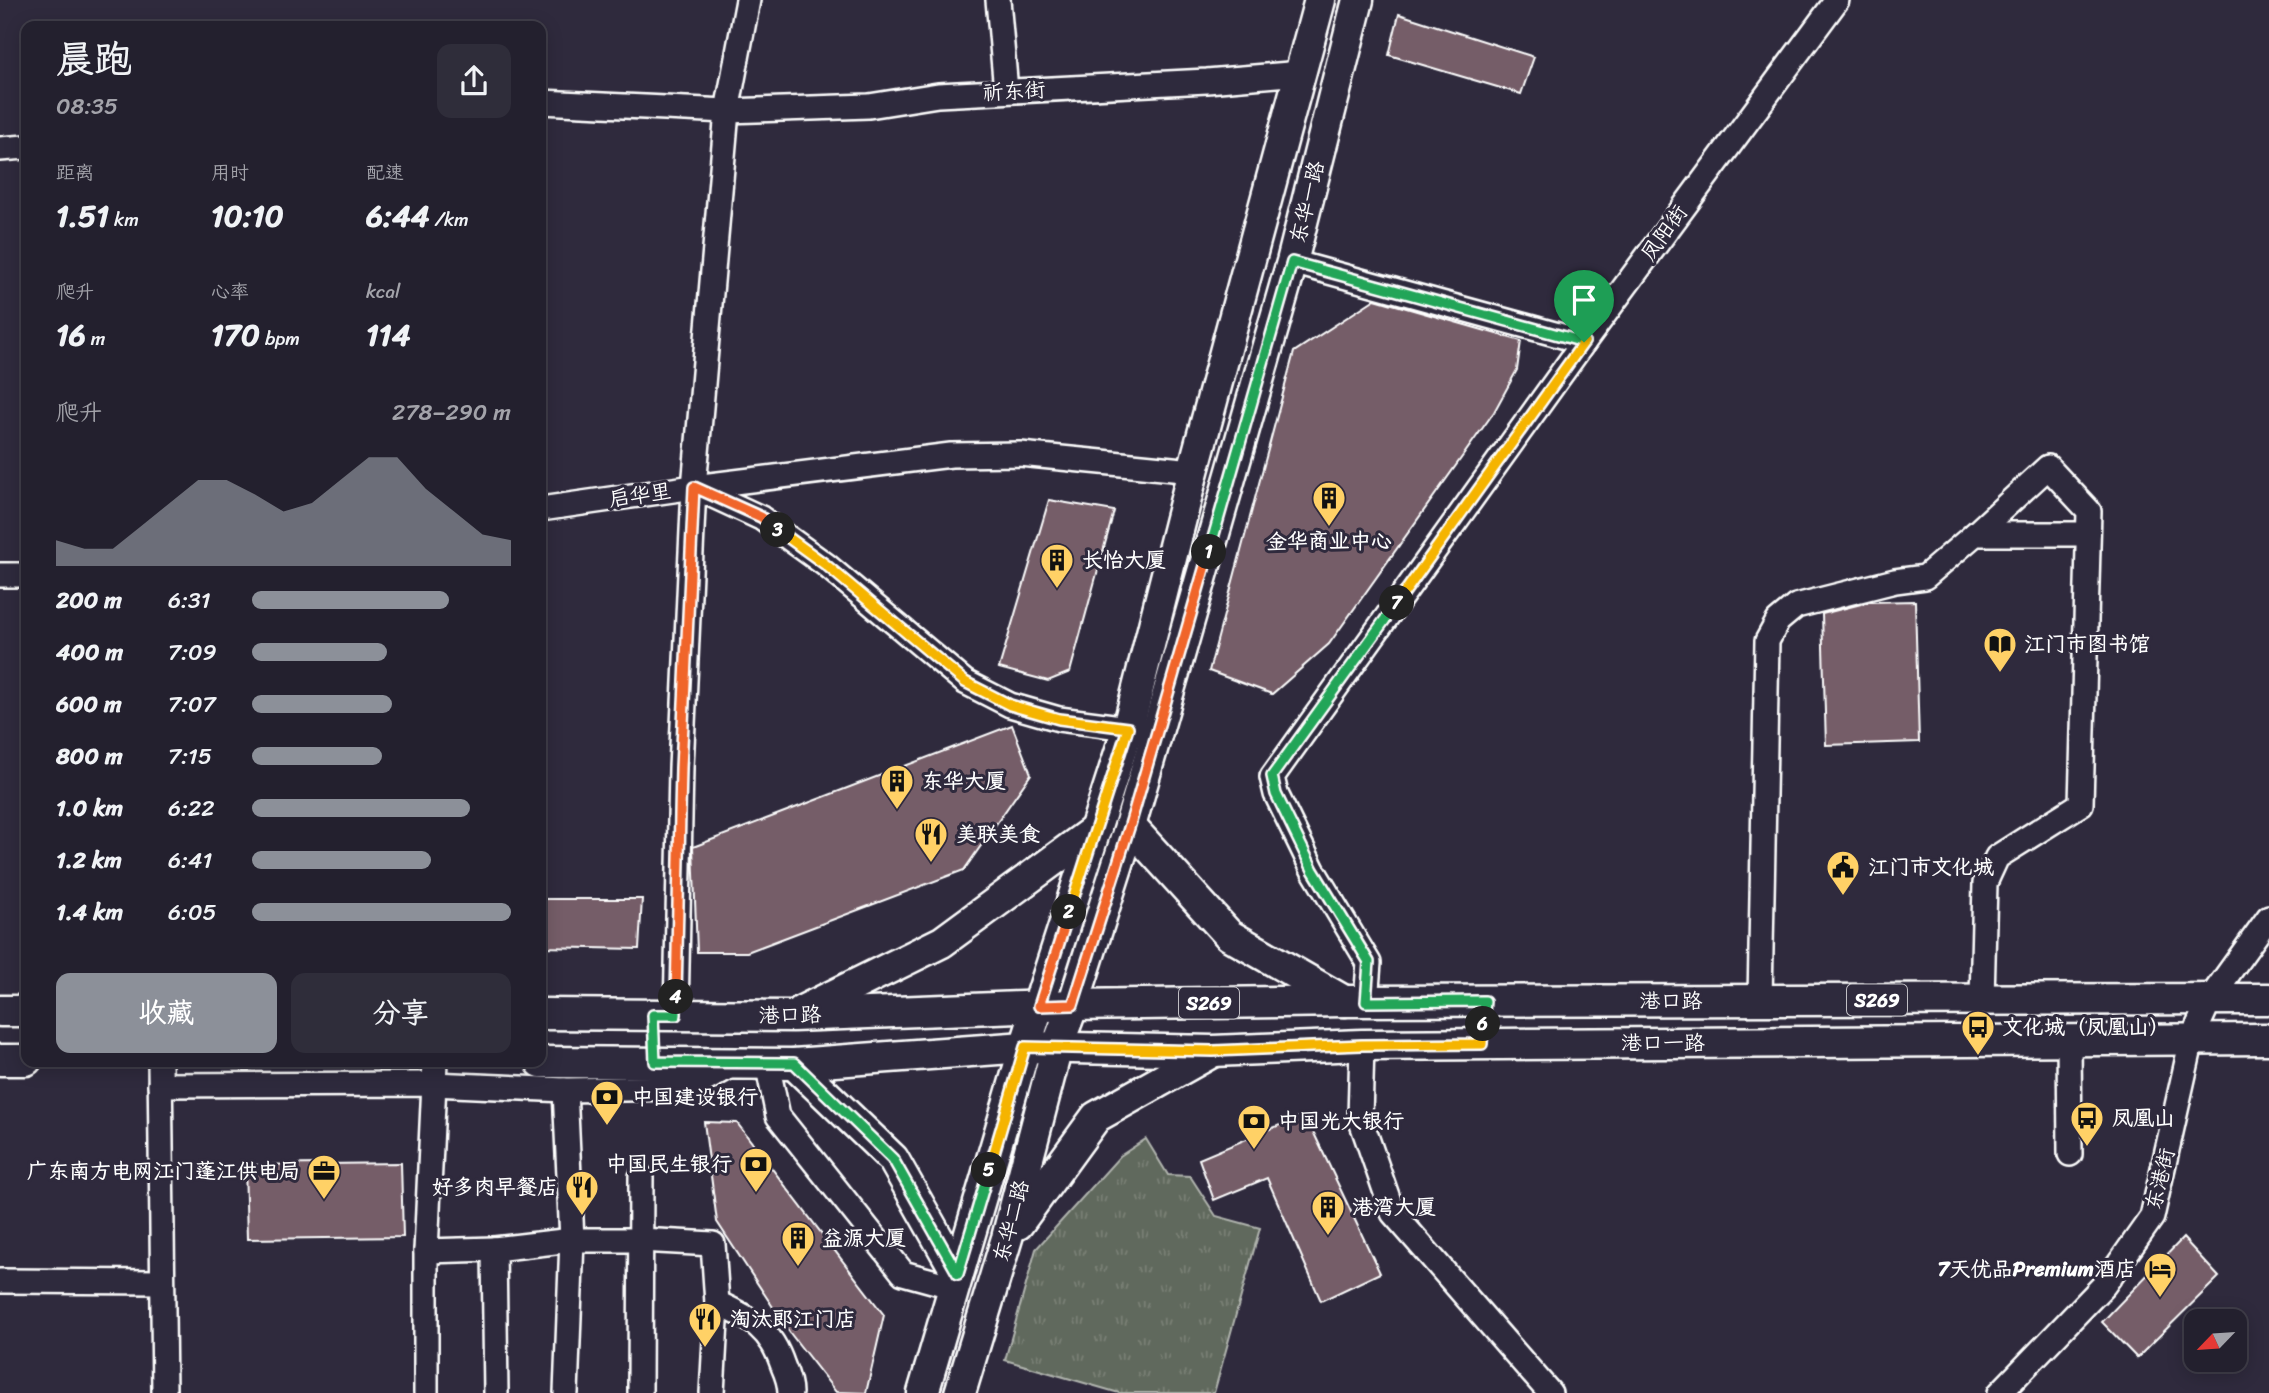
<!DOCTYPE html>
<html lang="zh">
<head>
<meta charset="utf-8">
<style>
	:root { --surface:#23202e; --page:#2f2d3a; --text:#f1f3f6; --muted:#a3a3aa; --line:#403e4a; --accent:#8c9099 }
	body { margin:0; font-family:Sriracha,"LXGW WenKai TC",sans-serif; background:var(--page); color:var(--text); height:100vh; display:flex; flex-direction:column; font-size:26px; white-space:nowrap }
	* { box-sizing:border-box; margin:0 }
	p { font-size:23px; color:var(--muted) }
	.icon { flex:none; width:38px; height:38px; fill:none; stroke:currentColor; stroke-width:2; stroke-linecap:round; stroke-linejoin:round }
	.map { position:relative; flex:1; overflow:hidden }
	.drawer { position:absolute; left:21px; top:21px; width:525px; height:1046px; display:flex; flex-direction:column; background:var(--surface); border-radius:14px; box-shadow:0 4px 18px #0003,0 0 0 2px var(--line) }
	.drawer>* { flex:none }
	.needle { width:46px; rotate:245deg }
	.fabs { position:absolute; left:2184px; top:1309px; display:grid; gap:14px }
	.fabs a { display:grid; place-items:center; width:63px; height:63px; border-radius:14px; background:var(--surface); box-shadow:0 4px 18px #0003,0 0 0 2px var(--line); font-size:35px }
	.pin { position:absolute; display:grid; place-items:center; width:60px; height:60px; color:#fff; margin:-72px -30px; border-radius:50% 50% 50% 0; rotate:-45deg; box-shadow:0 0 7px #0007 }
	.pin .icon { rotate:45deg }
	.km { position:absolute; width:35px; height:35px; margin:-18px; border-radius:50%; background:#222; color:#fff; font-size:19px; line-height:35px; text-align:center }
	.round { display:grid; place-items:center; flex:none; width:74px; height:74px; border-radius:14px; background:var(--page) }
	.summary { display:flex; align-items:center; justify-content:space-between; height:119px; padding:0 35px }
	h1 { font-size:38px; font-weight:800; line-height:52px }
	.metrics { display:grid; grid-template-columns:repeat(3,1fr); gap:10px; height:119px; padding:7px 35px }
	.metrics div { display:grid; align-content:center }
	.metrics b { font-size:30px; font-weight:800 }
	.metrics small { font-size:19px; font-weight:400 }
	.metrics p { font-size:19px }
	.chart { height:196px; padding:14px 35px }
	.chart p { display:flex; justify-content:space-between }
	.chart svg { width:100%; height:126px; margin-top:7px; fill:var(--accent); opacity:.7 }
	.action { display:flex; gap:14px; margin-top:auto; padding:14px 35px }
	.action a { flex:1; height:80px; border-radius:14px; background:var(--accent); color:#fff; font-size:28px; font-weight:800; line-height:80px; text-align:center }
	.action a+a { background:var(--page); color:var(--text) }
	ul { padding:0 35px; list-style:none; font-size:23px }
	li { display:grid; grid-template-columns:112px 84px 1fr; align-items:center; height:52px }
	li i { height:18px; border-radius:9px; background:var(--accent) }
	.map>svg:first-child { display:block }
	.grass { fill:url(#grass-tufts); stroke:#b0b4ae; stroke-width:2 }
	.building { fill:#755d68; stroke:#fff; stroke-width:2 }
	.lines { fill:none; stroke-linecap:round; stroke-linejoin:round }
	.minor-casing { stroke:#fff; stroke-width:28 }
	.major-casing { stroke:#fff; stroke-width:35 }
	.minor { stroke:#2f2a3d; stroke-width:23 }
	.major { stroke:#2f2a3d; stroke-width:30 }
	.split-1-casing { stroke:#fff; stroke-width:14 }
	.split-2-casing { stroke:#fff; stroke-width:14 }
	.split-3-casing { stroke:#fff; stroke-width:14 }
	.split-4-casing { stroke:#fff; stroke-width:14 }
	.split-5-casing { stroke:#fff; stroke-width:14 }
	.split-6-casing { stroke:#fff; stroke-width:14 }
	.split-7-casing { stroke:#fff; stroke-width:14 }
	.split-8-casing { stroke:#fff; stroke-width:14 }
	.split-1 { stroke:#22a559; stroke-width:9 }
	.split-2 { stroke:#f0652b; stroke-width:9 }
	.split-3 { stroke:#f5b400; stroke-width:9 }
	.split-4 { stroke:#f0652b; stroke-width:9 }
	.split-5 { stroke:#22a559; stroke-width:9 }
	.split-6 { stroke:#f5b400; stroke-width:9 }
	.split-7 { stroke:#22a559; stroke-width:9 }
	.split-8 { stroke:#f5b400; stroke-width:9 }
	.labels { text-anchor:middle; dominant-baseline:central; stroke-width:6; stroke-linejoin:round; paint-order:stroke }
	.shield { fill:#2f2a3d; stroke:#c1bfc5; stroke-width:2 }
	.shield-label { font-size:19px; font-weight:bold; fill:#fff }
	.street-label { font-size:21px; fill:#fff; stroke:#2f2a3d }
	.poi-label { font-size:21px; font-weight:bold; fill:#fff; stroke:#2f2a3d; text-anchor:start }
</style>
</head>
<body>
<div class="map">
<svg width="2269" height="1393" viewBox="0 0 2269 1393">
	<defs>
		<pattern id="grass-tufts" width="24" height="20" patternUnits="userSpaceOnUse" patternTransform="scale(1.75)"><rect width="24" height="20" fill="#61695d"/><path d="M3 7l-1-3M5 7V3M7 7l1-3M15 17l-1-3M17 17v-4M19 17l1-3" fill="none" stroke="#798075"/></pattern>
	</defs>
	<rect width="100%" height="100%" fill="#2f2a3d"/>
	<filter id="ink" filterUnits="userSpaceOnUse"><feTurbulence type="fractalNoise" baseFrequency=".0143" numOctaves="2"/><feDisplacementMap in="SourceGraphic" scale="14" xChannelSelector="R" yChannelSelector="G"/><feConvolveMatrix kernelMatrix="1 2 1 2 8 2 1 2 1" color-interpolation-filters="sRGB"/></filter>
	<g filter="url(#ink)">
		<path class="grass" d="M1146 1139 1168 1175 1190 1176 1216 1216 1260 1228 1214 1393H1119L1005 1360 1036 1249 1120 1156Z"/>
		<g class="building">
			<path d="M1399 14 1534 57 1521 94 1389 55Z"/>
			<path d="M1375 299 1521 341 1517 370 1494 412 1329 644 1272 694 1209 671 1294 352Z"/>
			<path d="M1049 500 1114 511 1070 672 1048 681 999 668Z"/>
			<path d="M1915 601 1919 742 1826 745 1822 614 1869 602Z"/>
			<path d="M1012 725 1031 774 964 870 747 952H697L693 847Z"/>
			<path d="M541 899H642L639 949 541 947Z"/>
			<path d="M1299 1117 1311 1127 1380 1273 1321 1301 1267 1178 1214 1200 1199 1159Z"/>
			<path d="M704 1122 737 1123 884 1315 866 1393 836 1392 790 1333 717 1222Z"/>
			<path d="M401 1163 403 1237 247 1239 245 1165Z"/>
			<path d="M2183 1238 2219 1277 2137 1358 2102 1322Z"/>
		</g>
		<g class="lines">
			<defs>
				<g id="minor">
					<path d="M998 0 1006 91"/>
					<path d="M541 102 727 111 869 106 938 95 1207 81 1301 73"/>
					<path d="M0 149 26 147"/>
					<path d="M1292 262 1584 342"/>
					<path d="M694 487 951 455 1020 454 1193 471"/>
					<path d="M541 509 694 487 761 518 826 565 965 682 1010 705 1059 719 1128 728"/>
					<path d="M1975 534 2048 467 2089 511 2081 804 1997 857 1985 883 1982 999"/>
					<path d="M0 575H26"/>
					<path d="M1760 1000 1767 641 1778 621 1796 606 1895 581 1925 577 1975 534H2088"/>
					<path d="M1366 1002 1369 963 1313 870 1276 794 1272 777 1584 342 1837 0"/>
					<path d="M676 1015 681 768 694 487 727 111 748 0"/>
					<path d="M2069 1040 2070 1154"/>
					<path d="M1362 1045 1360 1118 1393 1213 1550 1393"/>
					<path d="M160 1062 164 1393"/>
					<path d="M767 1063 778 1116 903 1273 954 1287"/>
					<path d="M160 1085 433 1084 565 1090 684 1088"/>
					<path d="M565 1090 572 1240 566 1393"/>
					<path d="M426 1251 494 1249"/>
					<path d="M0 1281 162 1282"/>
					<path d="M717 1303C751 1318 771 1329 783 1366 787 1375 790 1383 790 1393"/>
					<path d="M426 1393V1251L435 1062"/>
					<path d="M496 1393 494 1249 572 1240H640L713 1244 717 1303 712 1393"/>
					<path d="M640 1393 641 1177"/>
					<path d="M2000 1393 2104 1285 2152 1217 2192 1039 2210 999 2269 917"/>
				</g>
				<g id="major">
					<path d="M1130 826 1229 935 1344 1001"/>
					<path d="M0 1011H26"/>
					<path d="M802 1011 942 942 1096 829"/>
					<path d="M541 1014 793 1016 1073 1005 1344 1001 2269 999"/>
					<path d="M0 1060H26"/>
					<path d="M541 1062 794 1064 1025 1047 1213 1051 1362 1045 2269 1039"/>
					<path d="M794 1064 893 1159 958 1274"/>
					<path d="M684 1088 727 1064"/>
					<path d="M1018 1224 1096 1117 1212 1052"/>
					<path d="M923 1393 1025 1047 1128 728 1193 471 1320 0"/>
					<path d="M960 1393 1007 1238 1057 1047 1073 1005 1130 826 1292 262 1358 0"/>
				</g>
			</defs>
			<use href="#minor" class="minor-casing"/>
			<use href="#major" class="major-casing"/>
			<use href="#minor" class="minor"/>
			<use href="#major" class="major"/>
		</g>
	</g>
	<g class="lines" filter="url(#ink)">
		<defs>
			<path id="split-1" d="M1209 552 1292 262 1584 342"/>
			<path id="split-2" d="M1069 912 1039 1006 1073 1005 1130 825 1209 552"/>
			<path id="split-3" d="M778 530 826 565 965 682 1010 705 1059 719 1128 728 1069 912"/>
			<path id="split-4" d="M676 997 681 768 694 487 761 517 778 530"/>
			<path id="split-5" d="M676 997V1015H653L655 1062 794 1063 893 1159 958 1274 989 1170"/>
			<path id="split-6" d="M989 1170 1025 1047 1213 1051 1362 1045 1482 1044 1483 1024"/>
			<path id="split-7" d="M1397 603 1272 776 1276 794 1313 870 1369 962 1366 1002 1485 1001 1483 1024"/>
			<path id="split-8" d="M1397 603 1584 342"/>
		</defs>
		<use href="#split-1" class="split-1-casing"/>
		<use href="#split-2" class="split-2-casing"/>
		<use href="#split-3" class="split-3-casing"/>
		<use href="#split-4" class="split-4-casing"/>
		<use href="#split-5" class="split-5-casing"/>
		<use href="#split-6" class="split-6-casing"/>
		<use href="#split-7" class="split-7-casing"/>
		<use href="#split-8" class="split-8-casing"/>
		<use href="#split-1" class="split-1"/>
		<use href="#split-2" class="split-2"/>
		<use href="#split-3" class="split-3"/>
		<use href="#split-4" class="split-4"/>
		<use href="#split-5" class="split-5"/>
		<use href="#split-6" class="split-6"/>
		<use href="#split-7" class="split-7"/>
		<use href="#split-8" class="split-8"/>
	</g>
	<defs>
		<symbol id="building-pin" viewBox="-11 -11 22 30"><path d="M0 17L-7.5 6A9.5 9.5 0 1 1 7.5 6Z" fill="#ffd166" stroke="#2f2a3d"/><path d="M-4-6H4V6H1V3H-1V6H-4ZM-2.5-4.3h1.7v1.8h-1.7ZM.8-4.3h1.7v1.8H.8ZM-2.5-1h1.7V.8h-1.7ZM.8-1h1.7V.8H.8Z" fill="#111"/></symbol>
		<symbol id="library-pin" viewBox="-11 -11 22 30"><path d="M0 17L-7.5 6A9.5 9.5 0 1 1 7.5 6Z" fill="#ffd166" stroke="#2f2a3d"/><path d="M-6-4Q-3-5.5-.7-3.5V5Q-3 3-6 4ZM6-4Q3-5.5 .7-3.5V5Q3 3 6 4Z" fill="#111"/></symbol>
		<symbol id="restaurant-pin" viewBox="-11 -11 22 30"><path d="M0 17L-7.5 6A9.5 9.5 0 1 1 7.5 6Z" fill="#ffd166" stroke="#2f2a3d"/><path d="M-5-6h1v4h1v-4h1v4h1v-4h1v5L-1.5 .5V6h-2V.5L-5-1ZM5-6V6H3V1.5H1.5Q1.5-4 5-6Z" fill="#111"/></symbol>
		<symbol id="civic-pin" viewBox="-11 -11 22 30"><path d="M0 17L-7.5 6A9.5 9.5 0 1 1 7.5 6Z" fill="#ffd166" stroke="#2f2a3d"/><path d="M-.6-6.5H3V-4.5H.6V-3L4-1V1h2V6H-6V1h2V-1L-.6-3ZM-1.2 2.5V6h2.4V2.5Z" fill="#111"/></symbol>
		<symbol id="bus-pin" viewBox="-11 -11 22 30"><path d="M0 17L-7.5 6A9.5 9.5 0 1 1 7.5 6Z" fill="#ffd166" stroke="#2f2a3d"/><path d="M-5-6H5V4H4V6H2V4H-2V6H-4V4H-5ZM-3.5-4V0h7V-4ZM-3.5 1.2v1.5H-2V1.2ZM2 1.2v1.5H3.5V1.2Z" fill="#111"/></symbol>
		<symbol id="bank-pin" viewBox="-11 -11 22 30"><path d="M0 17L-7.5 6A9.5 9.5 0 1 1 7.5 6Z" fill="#ffd166" stroke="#2f2a3d"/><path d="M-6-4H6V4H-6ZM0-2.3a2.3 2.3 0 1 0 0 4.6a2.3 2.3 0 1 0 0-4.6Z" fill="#111"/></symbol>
		<symbol id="office-pin" viewBox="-11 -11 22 30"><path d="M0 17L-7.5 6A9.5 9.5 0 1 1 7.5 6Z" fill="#ffd166" stroke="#2f2a3d"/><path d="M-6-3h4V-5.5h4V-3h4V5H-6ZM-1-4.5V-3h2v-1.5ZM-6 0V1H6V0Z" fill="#111"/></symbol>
		<symbol id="hotel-pin" viewBox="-11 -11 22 30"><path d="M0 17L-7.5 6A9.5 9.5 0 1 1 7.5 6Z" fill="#ffd166" stroke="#2f2a3d"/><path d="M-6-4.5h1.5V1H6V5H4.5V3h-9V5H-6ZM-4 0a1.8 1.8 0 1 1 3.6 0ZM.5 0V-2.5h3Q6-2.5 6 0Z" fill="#111"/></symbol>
	</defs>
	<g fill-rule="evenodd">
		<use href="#building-pin" x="1310" y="479" width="38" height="52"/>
		<use href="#building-pin" x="1038" y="541" width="38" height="52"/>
		<use href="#library-pin" x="1981" y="625" width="38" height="52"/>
		<use href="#building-pin" x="878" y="762" width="38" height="52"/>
		<use href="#restaurant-pin" x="912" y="815" width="38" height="52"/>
		<use href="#civic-pin" x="1824" y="848" width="38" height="52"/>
		<use href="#bus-pin" x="1959" y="1008" width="38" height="52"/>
		<use href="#bank-pin" x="588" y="1078" width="38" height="52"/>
		<use href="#bus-pin" x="2068" y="1099" width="38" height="52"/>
		<use href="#bank-pin" x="1235" y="1102" width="38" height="52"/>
		<use href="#bank-pin" x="737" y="1145" width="38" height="52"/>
		<use href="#office-pin" x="305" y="1152" width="38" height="52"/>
		<use href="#restaurant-pin" x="563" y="1168" width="38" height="52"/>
		<use href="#building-pin" x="1309" y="1188" width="38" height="52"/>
		<use href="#building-pin" x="779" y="1219" width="38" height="52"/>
		<use href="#hotel-pin" x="2141" y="1250" width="38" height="52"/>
		<use href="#restaurant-pin" x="686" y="1300" width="38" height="52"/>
	</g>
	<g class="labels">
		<g class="shield">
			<rect x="1847" y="984.5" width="60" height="31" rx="5"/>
			<rect x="1179" y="987.5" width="60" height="31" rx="5"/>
		</g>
		<g class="shield-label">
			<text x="1877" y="1000">S269</text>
			<text x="1209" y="1003">S269</text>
		</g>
		<g class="street-label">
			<text transform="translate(1014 91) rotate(-3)">祈东街</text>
			<text transform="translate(1307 202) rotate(-76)">东华一路</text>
			<text transform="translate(1664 233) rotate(-54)">凤阳街</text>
			<text transform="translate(640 495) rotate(-8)">启华里</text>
			<text x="1671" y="1001">港口路</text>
			<text transform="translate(790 1015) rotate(-1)">港口路</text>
			<text x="1663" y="1043">港口一路</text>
			<text transform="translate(2160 1179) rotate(-76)">东港街</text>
			<text transform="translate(1011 1221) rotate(-75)">东华二路</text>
		</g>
		<g class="poi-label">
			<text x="1329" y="541" text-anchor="middle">金华商业中心</text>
			<text x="1082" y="560">长怡大厦</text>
			<text x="2024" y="644">江门市图书馆</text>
			<text x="922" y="781">东华大厦</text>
			<text x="956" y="834">美联美食</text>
			<text x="1868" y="867">江门市文化城</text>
			<text x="2002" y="1027">文化城（凤凰山）</text>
			<text x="632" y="1097">中国建设银行</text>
			<text x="2112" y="1118">凤凰山</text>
			<text x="1278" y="1121">中国光大银行</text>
			<text x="732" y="1164" text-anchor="end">中国民生银行</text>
			<text x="300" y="1171" text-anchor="end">广东南方电网江门蓬江供电局</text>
			<text x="558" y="1187" text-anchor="end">好多肉早餐店</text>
			<text x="1352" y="1207">港湾大厦</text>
			<text x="822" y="1238">益源大厦</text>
			<text x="2136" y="1269" text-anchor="end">7天优品Premium酒店</text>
			<text x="730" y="1319">淘汰郎江门店</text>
		</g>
	</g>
</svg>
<div class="fabs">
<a><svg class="needle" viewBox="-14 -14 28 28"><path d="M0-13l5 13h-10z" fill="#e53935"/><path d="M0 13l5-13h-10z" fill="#a3a3aa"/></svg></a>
</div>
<div class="pin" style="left:1584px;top:342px;background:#1e9e55"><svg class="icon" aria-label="arrive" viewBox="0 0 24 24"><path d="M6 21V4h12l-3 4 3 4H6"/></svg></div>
<b class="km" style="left:1209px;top:552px">1</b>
<b class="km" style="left:1069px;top:912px">2</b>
<b class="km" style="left:778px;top:530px">3</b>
<b class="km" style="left:676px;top:997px">4</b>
<b class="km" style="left:989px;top:1170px">5</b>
<b class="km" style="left:1483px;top:1024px">6</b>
<b class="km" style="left:1397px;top:603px">7</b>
<section class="drawer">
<div class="summary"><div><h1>晨跑</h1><p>08:35</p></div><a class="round"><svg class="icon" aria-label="share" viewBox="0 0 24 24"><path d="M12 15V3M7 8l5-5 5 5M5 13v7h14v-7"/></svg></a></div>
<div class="metrics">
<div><p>距离</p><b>1.51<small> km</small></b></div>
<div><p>用时</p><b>10:10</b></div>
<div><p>配速</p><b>6:44<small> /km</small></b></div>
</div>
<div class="metrics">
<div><p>爬升</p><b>16<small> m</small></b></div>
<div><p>心率</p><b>170<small> bpm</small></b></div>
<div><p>kcal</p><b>114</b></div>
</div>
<div class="chart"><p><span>爬升</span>278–290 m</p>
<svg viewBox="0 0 160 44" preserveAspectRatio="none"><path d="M0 44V35L10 38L20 38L30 30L40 22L50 14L60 14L70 19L80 25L90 22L100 14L110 6L120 6L130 17L140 25L150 33L160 35V44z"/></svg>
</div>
<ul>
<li><b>200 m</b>6:31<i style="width:76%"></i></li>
<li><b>400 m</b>7:09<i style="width:52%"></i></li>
<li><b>600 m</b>7:07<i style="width:54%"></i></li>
<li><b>800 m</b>7:15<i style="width:50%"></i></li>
<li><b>1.0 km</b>6:22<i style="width:84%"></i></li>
<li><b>1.2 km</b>6:41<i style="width:69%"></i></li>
<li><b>1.4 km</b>6:05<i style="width:100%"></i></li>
</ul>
<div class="action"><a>收藏</a><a>分享</a></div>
</section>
</div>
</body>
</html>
